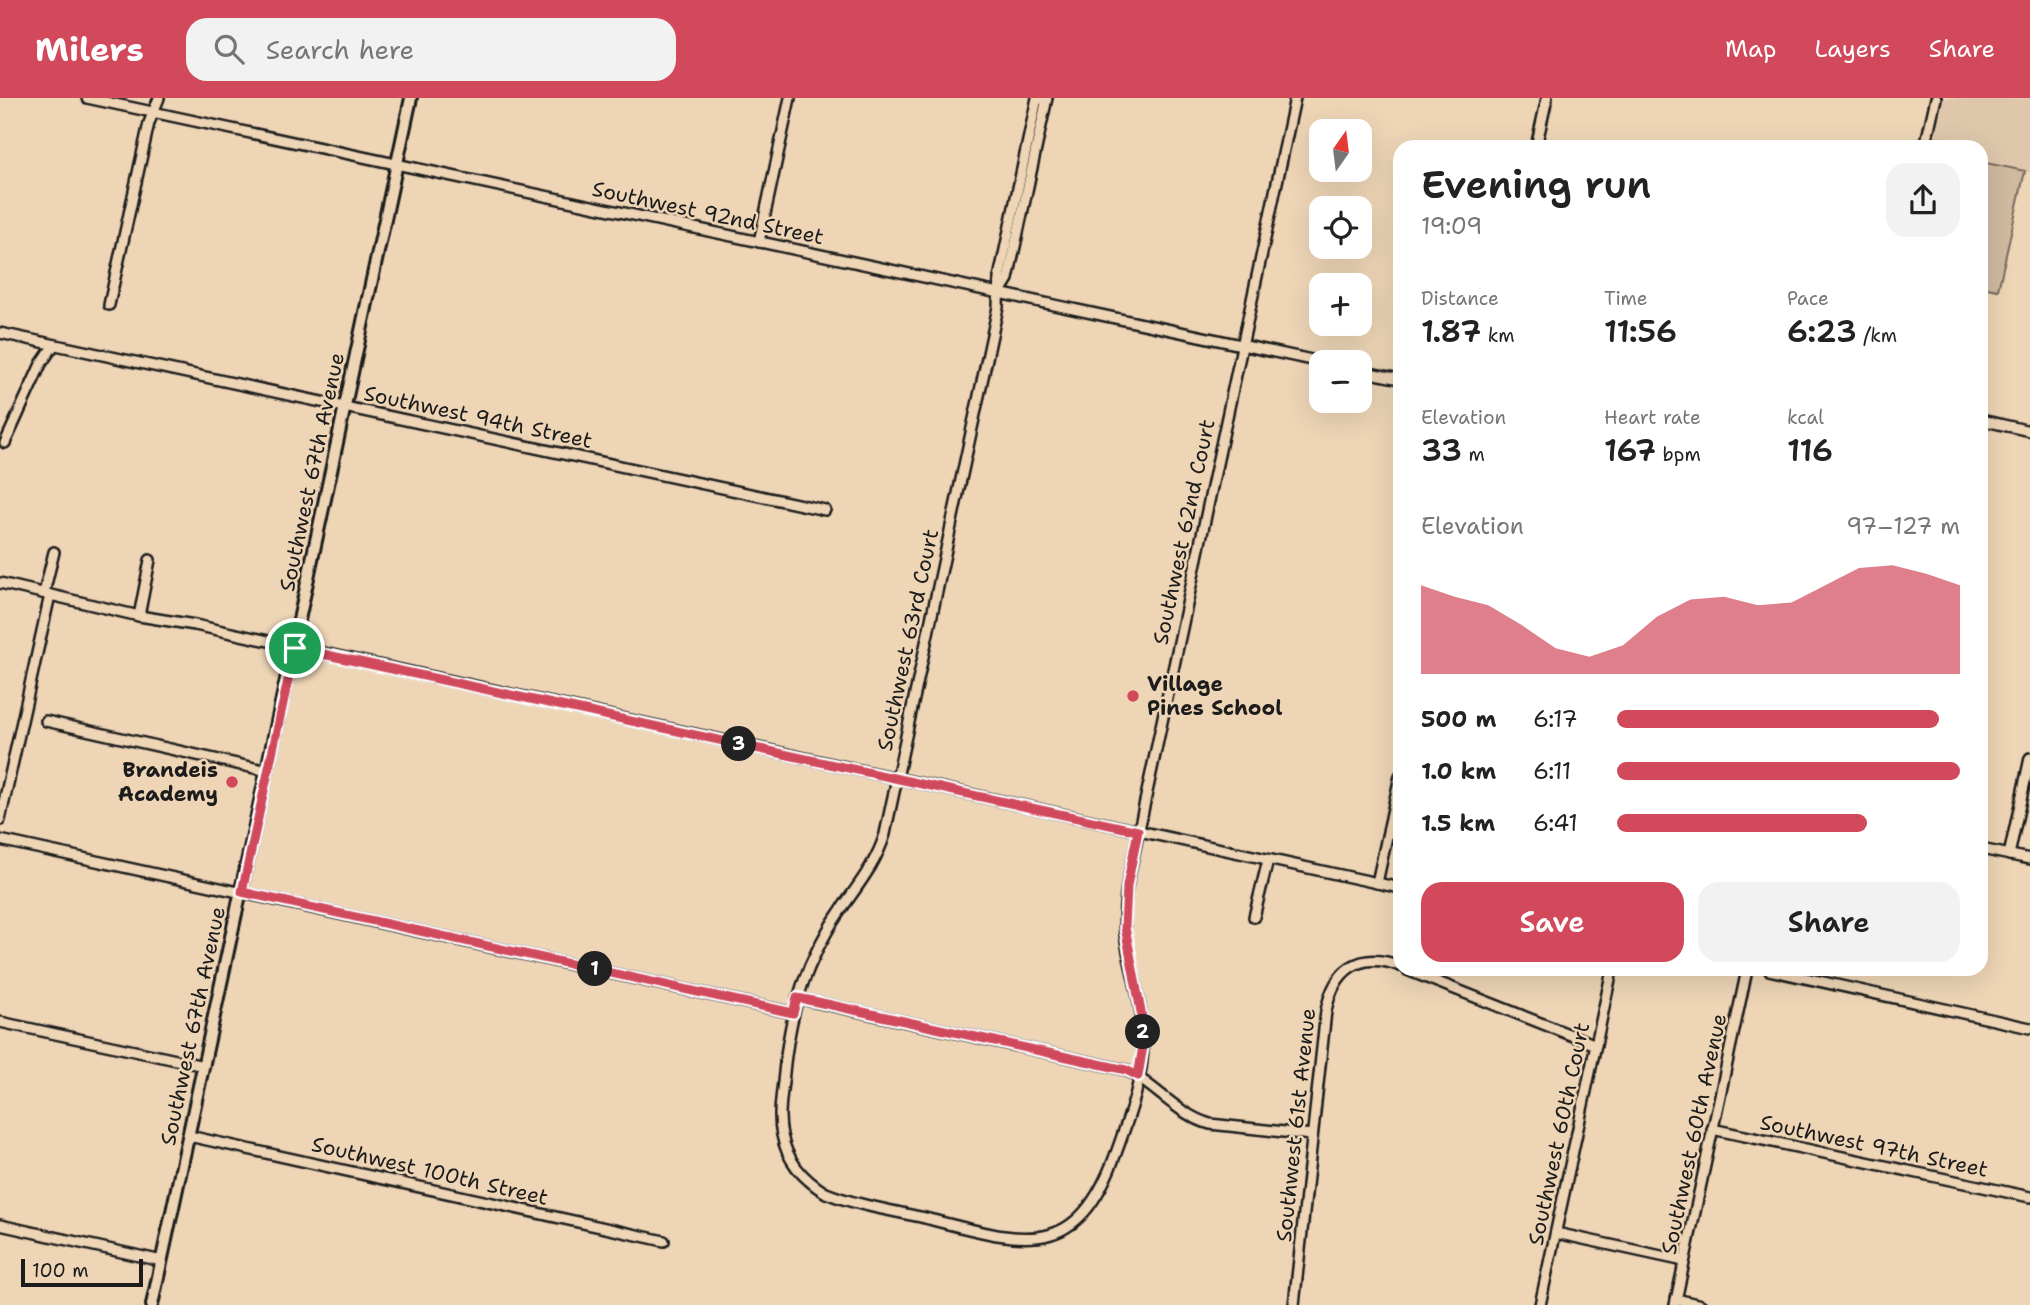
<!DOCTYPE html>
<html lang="en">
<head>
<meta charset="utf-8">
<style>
	:root { --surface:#fff; --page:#f2f2f2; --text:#222; --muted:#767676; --accent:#d1495b }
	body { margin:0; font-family:"Shantell Sans",sans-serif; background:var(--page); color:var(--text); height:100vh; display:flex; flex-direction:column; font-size:26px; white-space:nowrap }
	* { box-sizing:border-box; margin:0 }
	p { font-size:23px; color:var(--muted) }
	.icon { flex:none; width:38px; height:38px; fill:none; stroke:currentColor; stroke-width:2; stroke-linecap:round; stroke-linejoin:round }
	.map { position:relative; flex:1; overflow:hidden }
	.drawer { position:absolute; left:1393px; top:42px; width:595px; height:836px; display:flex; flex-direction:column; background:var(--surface); border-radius:21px; box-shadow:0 7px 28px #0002 }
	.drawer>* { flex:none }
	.needle { width:46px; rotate:14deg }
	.fabs { position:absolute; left:1309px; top:21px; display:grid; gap:14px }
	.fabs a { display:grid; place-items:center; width:63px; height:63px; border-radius:14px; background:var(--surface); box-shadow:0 7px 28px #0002; font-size:35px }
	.scale { position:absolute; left:21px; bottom:18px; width:122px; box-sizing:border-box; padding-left:7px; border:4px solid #1c1c1c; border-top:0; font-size:19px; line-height:24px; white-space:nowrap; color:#1c1c1c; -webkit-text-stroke:5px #eed5b6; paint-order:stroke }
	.pin { position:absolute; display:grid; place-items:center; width:60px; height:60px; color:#fff; margin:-30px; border:4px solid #fff; border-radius:50%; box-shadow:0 2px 7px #0007 }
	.km { position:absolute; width:35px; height:35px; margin:-18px; border-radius:50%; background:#222; color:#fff; font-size:19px; line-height:35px; text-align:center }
	.round { display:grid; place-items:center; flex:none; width:74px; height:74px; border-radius:21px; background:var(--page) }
	.overview { display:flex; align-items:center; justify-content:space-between; height:119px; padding:0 28px }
	h1 { font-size:38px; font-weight:600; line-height:52px }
	.stats { display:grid; grid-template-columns:repeat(3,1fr); gap:10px; height:119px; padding:7px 28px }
	.stats div { display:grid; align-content:center }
	.stats b { font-size:30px; font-weight:600 }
	.stats small { font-size:19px; font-weight:400 }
	.stats p { font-size:19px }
	.chart { height:196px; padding:14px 28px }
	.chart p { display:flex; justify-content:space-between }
	.chart svg { width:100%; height:126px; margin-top:7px; fill:var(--accent); opacity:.7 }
	.button { display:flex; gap:14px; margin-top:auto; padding:14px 28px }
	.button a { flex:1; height:80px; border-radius:21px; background:var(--accent); color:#fff; font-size:28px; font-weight:600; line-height:80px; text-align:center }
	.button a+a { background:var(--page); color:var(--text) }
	ul { padding:0 28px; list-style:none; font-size:23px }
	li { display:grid; grid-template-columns:112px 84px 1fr; align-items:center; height:52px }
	li i { height:18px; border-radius:9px; background:var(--accent) }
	header { display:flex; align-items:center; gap:42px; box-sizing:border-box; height:98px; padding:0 35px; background:var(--accent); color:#fff }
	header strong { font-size:33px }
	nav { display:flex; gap:38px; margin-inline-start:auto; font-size:24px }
	.search { width:490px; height:63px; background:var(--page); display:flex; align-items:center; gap:18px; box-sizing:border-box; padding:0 24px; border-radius:21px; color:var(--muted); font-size:26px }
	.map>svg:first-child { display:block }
	.built { fill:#dec7ab }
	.green { fill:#d0baa0; stroke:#766b5e; stroke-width:2 }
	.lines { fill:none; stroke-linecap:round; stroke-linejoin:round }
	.minor-casing { stroke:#1c1c1c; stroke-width:14 }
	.major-casing { stroke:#1c1c1c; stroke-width:16 }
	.minor { stroke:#eed5b6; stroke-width:9 }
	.major { stroke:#eed5b6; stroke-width:10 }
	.route-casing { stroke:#fff; stroke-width:14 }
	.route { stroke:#d1495b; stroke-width:9 }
	.poi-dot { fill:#d1495b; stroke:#eed5b6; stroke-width:2.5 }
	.labels { text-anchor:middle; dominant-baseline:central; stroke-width:5; stroke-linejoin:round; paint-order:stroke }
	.street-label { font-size:21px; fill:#1c1c1c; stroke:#eed5b6 }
	.poi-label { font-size:21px; font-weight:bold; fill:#1c1c1c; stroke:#eed5b6; text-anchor:start }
</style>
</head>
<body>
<header>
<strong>Milers</strong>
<div class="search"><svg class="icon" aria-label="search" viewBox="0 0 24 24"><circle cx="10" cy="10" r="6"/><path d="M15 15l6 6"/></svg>Search here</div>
<nav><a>Map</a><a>Layers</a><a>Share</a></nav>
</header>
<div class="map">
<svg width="2030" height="1207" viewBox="0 0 2030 1207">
	<rect width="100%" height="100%" fill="#eed5b6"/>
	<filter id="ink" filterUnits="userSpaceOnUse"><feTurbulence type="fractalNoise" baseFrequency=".0143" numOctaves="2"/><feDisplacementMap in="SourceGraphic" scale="14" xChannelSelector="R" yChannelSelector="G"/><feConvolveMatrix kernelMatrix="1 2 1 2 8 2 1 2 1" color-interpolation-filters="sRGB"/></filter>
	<g filter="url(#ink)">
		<path class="built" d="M1943 0H2030V74L1981 64V49H1933Z"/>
		<path class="green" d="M1981 64 2025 73 1998 192 1981 189Z"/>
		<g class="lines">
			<defs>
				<g id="minor">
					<path d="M87 0 1321 264"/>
					<path d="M1046 2 1037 0 999 180 998 209 885 736C874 773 847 799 828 832 799 881 788 928 783 984 781 1001 778 1020 782 1037 787 1063 804 1082 826 1095 859 1108 895 1113 929 1121 1033 1148 1080 1162 1120 1044 1131 1013 1143 979 1143 946 1144 908 1130 873 1125 836 1123 820 1125 804 1127 788L1295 0"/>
					<path d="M1536 49 1547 0"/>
					<path d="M1925 49 1936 0"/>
					<path d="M759 144 790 0"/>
					<path d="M1000 194 1008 181 1047 0"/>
					<path d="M109 207 149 25 159 0"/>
					<path d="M0 235 825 412"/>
					<path d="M1360 273 1400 281"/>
					<path d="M1981 322 2030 333"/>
					<path d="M5 345 41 266 54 247"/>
					<path d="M0 485 139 518 195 527 1400 790"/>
					<path d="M44 495 54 454"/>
					<path d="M139 518 150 462"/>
					<path d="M46 623 268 673"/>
					<path d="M0 722 50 497"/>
					<path d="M0 742 793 915"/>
					<path d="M1981 751 2030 761"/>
					<path d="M2009 757 2030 660"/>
					<path d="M1377 785 1400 678"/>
					<path d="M1254 819 1268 762"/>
					<path d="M1407 872 1596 947"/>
					<path d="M1769 872 2030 930"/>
					<path d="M797 900 1126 972C1155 987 1178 1017 1210 1026L1312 1037"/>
					<path d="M0 924 204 968"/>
					<path d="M1712 1031 2030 1099"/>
					<path d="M189 1038 664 1143"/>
					<path d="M0 1127 162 1163"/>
					<path d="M1556 1135 1684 1163"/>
					<path d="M1676 1201 1701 1207"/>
					<path d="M1294 1207 1326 913C1334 872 1359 852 1400 868"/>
					<path d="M1540 1207 1612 872"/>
					<path d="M1675 1207 1747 872"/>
				</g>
				<path id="major" d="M152 1207 411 0"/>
			</defs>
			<use href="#minor" class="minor-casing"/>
			<use href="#major" class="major-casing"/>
			<use href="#minor" class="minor"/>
			<use href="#major" class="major"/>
		</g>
	</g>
	<g class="lines" filter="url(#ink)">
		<defs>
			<path id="route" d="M295 550 1138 733 1127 788 1125 829 1142 919 1143 948 1138 978 1126 972 813 903 797 900 793 915 242 794Z"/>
		</defs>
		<use href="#route" class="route-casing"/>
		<use href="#route" class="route"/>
	</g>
	<g class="poi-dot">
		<circle cx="1133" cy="598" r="7"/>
		<circle cx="232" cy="684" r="7"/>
	</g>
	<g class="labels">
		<g class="street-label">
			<text transform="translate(708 115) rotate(12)">Southwest 92nd Street</text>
			<text transform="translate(478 319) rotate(12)">Southwest 94th Street</text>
			<text transform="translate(312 374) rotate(-78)">Southwest 67th Avenue</text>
			<text transform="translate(1184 434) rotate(-78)">Southwest 62nd Court</text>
			<text transform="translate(908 542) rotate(-78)">Southwest 63rd Court</text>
			<text transform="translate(193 928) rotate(-78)">Southwest 67th Avenue</text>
			<text transform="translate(1296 1027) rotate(-84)">Southwest 61st Avenue</text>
			<text transform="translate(1559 1036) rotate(-78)">Southwest 60th Court</text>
			<text transform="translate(1694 1036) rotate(-78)">Southwest 60th Avenue</text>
			<text transform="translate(1874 1048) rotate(12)">Southwest 97th Street</text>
			<text transform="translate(430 1073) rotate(13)">Southwest 100th Street</text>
		</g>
		<g class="poi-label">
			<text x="1147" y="586">Village<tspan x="1147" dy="24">Pines School</tspan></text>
			<text x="218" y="672" text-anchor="end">Brandeis<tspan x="218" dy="24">Academy</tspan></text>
		</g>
	</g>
</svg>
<div class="fabs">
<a><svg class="needle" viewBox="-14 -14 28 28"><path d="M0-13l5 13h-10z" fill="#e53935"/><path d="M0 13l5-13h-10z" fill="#767676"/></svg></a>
<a><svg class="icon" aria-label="locate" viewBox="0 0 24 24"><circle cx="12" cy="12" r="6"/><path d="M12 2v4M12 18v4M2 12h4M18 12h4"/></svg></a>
<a>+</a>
<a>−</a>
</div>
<div class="scale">100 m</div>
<div class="pin" style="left:295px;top:550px;background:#1e9e55"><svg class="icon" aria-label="arrive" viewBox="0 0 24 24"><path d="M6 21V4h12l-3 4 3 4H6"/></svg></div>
<b class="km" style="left:595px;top:871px">1</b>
<b class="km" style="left:1143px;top:934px">2</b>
<b class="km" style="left:739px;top:646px">3</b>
<section class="drawer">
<div class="overview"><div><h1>Evening run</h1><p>19:09</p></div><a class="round"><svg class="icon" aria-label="share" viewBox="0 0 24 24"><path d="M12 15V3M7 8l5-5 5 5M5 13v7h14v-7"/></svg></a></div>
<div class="stats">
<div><p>Distance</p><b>1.87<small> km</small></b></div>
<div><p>Time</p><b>11:56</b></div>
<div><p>Pace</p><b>6:23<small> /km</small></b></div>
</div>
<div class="stats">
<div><p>Elevation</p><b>33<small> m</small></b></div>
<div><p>Heart rate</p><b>167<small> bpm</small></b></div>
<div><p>kcal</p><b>116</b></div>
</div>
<div class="chart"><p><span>Elevation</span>97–127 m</p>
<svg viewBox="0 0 160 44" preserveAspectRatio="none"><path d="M0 44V13L10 17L20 20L30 27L40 35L50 38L60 34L70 24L80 18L90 17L100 20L110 19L120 13L130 7L140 6L150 9L160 13V44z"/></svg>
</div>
<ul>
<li><b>500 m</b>6:17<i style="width:94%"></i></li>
<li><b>1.0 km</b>6:11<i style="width:100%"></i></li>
<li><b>1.5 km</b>6:41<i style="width:73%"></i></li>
</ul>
<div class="button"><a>Save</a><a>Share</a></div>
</section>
</div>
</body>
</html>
